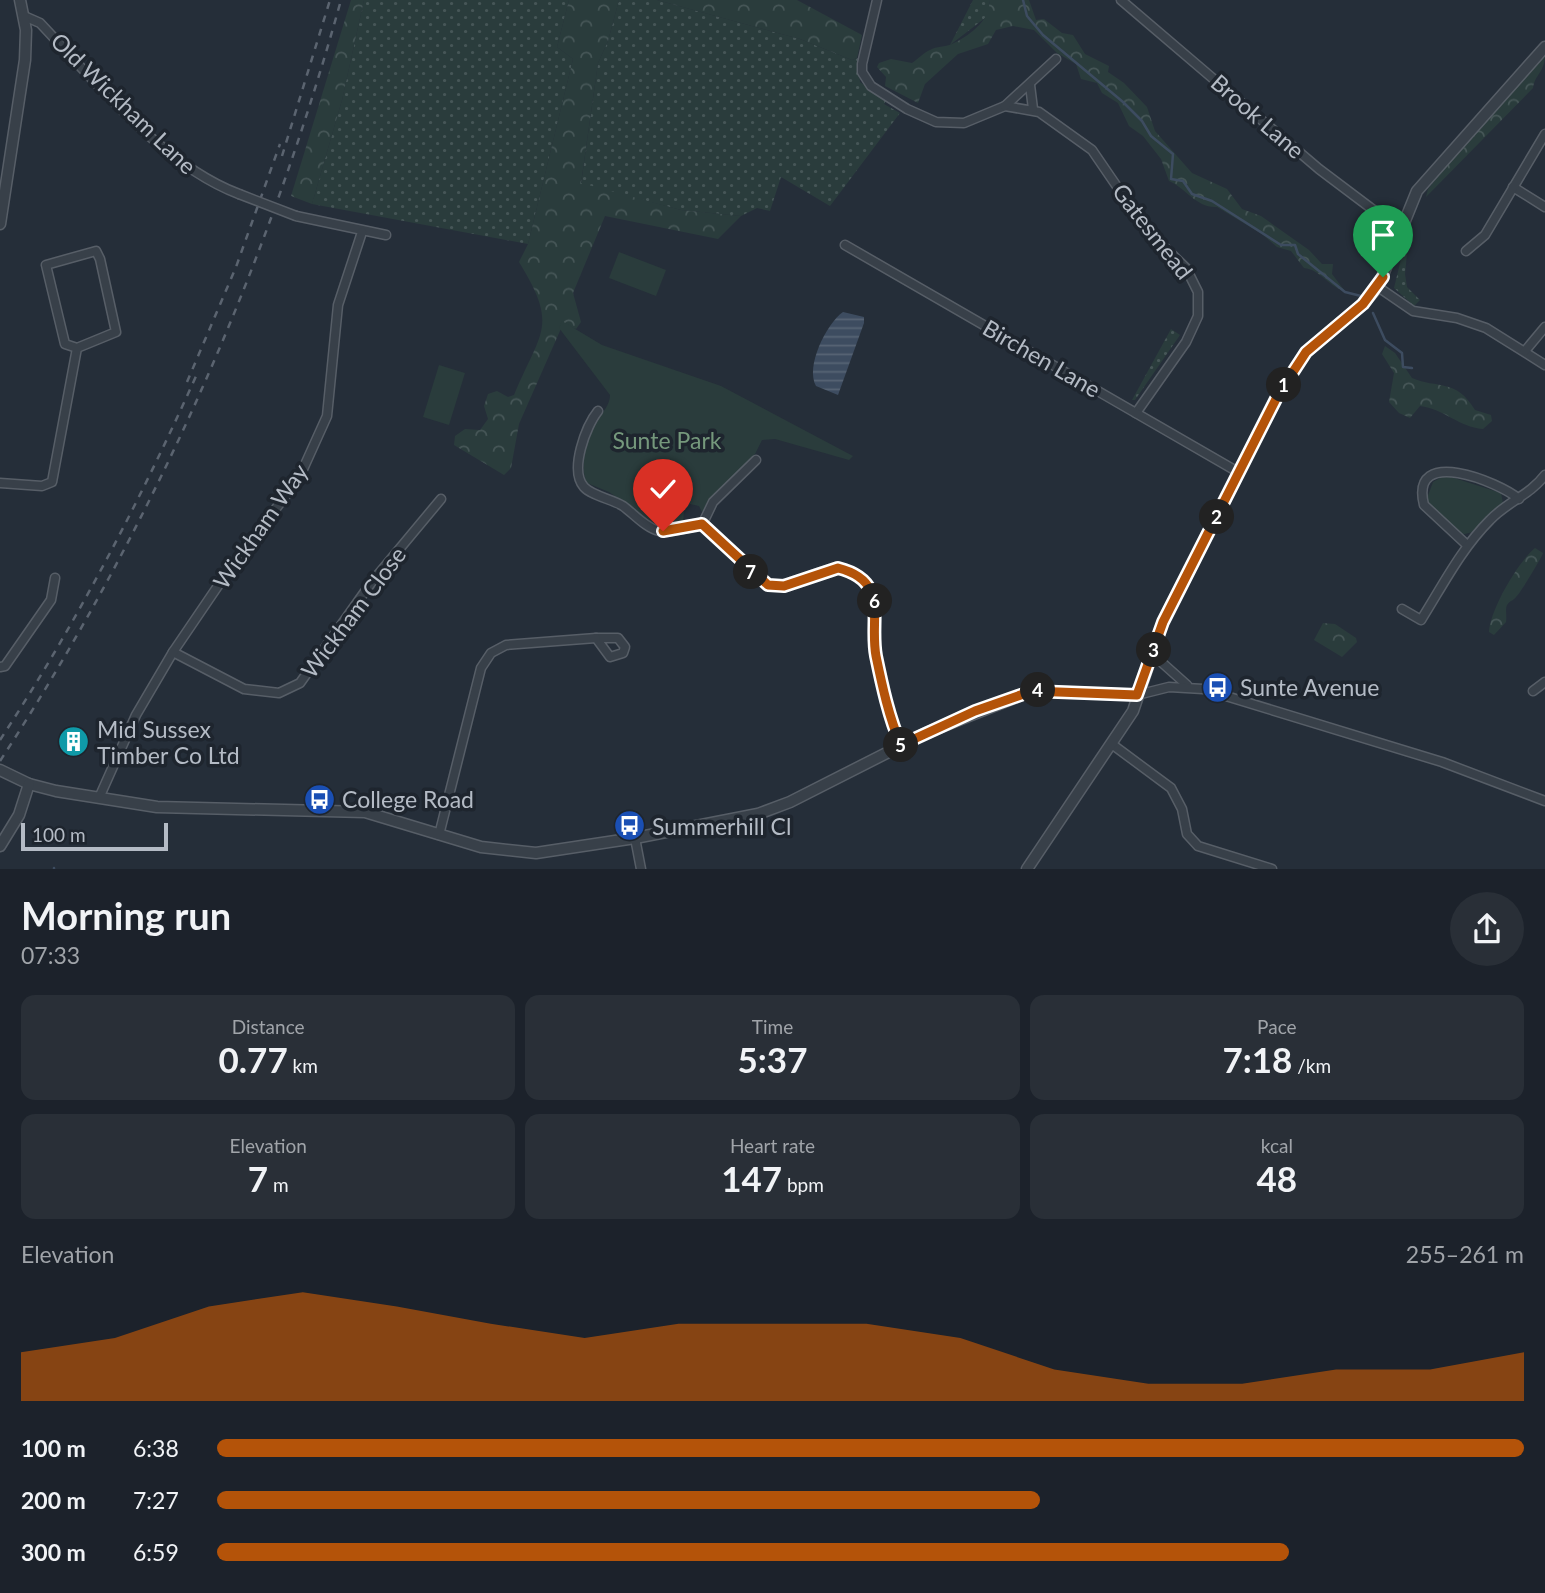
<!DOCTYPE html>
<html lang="en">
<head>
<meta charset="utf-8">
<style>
	:root { --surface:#1c222b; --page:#292f37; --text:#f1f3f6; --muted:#a0a4a9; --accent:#b45309 }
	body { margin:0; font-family:Lato,sans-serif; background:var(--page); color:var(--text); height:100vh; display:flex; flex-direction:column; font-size:26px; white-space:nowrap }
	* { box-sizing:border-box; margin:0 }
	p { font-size:23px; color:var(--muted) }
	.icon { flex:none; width:38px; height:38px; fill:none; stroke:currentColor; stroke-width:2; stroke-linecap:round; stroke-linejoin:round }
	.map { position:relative; height:869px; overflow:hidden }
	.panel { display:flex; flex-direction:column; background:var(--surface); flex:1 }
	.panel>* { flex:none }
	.scale { position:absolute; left:21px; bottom:18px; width:147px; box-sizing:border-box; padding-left:7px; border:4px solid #b4bbc5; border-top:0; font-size:19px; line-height:24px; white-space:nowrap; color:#b4bbc5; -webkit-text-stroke:5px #1e252e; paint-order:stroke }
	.pin { position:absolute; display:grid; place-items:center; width:60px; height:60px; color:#fff; margin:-72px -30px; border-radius:50% 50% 50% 0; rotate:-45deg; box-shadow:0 0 7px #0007 }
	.pin .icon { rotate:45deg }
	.km { position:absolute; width:35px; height:35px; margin:-18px; border-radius:50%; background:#222; color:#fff; font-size:19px; line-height:35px; text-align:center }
	.round { display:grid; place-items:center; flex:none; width:74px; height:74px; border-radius:37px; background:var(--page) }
	.overview { display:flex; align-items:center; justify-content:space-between; height:119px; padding:0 21px }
	h1 { font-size:38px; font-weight:700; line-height:52px }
	.stats { display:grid; grid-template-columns:repeat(3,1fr); gap:10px; height:119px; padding:7px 21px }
	.stats div { display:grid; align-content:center; border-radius:14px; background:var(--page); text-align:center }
	.stats b { font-size:35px; font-weight:700 }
	.stats small { font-size:19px; font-weight:400 }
	.stats p { font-size:19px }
	.chart { height:196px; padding:14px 21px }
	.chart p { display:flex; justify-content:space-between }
	.chart svg { width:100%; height:126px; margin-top:7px; fill:var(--accent); opacity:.7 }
	ul { padding:0 21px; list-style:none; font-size:23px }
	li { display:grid; grid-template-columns:112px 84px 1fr; align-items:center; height:52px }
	li i { height:18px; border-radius:9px; background:var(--accent) }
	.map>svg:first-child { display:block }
	.grass { fill:url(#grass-dots) }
	.forest { fill:url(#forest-crowns) }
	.green { fill:#2a3c3c }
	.water { fill:url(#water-rules) }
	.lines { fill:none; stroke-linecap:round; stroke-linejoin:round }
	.stream { stroke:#3d4c60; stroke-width:2.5 }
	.minor-casing { stroke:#575e67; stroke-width:11 }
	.tertiary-casing { stroke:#575e67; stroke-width:13 }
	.minor { stroke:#384049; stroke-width:8 }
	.tertiary { stroke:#384049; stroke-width:10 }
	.rail { stroke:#5b6470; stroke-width:2.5; stroke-dasharray:7 7; stroke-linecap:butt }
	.minor-bridge-casing { stroke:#575e67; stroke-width:11; stroke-linecap:butt }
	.minor-bridge { stroke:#384049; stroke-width:8 }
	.route-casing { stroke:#fff; stroke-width:14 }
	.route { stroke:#b45309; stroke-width:9 }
	.labels { text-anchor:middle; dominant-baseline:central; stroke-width:7; stroke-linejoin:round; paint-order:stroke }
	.street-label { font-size:23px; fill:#b4bbc5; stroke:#1e252e }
	.park-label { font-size:23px; fill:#75987c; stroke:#1e252e }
	.poi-label { font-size:23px; fill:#b4bbc5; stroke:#1e252e; text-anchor:start }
</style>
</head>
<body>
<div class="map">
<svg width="1545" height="869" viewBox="0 0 1545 869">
	<defs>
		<pattern id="grass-dots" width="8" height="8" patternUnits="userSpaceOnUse" patternTransform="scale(1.75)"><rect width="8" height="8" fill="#2a3c3c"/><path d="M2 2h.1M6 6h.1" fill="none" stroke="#465657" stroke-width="1.8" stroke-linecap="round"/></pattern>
		<pattern id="forest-crowns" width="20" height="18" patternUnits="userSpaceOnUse" patternTransform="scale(1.75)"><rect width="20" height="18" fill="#2a3c3c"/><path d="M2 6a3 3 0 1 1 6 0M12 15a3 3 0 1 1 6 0" fill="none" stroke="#465657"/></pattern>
		<pattern id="water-rules" width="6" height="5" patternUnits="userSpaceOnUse" patternTransform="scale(1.75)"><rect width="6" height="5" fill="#3d4c60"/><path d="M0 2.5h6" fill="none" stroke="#576475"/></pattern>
	</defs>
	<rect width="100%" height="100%" fill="#252e39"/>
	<g class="grass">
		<path d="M364 0H569L557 47 573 59 528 244 312 204 342 100Z"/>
		<path d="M619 0H657L800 39 852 60 858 58 860 82 886 101 884 104 900 113 830 206 781 177 770 211 757 208 741 216 681 210 581 184 598 63 608 41Z"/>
		<path d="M973 0H989V15L950 45Z"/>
		<path d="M1410 222 1405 274 1407 287 1420 300 1414 306 1394 288Z"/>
		<path d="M1171 329 1180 335 1135 400H1132Z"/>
	</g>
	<g class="forest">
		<path d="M351 0H364L342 100 312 204 291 196Z"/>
		<path d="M569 0H619L608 41 598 63 581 183 681 210 741 216 718 239 605 216 573 293 581 322 576 329 563 324 519 424 511 468 504 475 454 445 455 436 465 429 480 430 488 419 484 406 488 394 497 391 508 397 514 395C541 330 559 327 519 262L528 244 573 59 557 47Z"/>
		<path d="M657 0H797L862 35 857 58 852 60 800 39Z"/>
		<path d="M989 0H1029L1036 20 1044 19 1062 33 1073 35 1085 54 1109 66 1108 72 1124 83 1147 107 1155 131 1192 173 1227 189 1242 209 1261 216 1309 250 1322 264H1333L1332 274 1344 290C1331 289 1320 269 1304 268L1291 251 1277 247 1262 234 1217 207C1196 208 1186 188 1169 181L1161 159 1143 136 1129 126 1118 103 1102 93 1097 83 1081 79 1076 64 1057 53 1034 30 1013 26 996 30 988 44 958 54 925 84 918 103 885 86 886 77 877 67 879 63 891 59 912 63C918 59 923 53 930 50 937 46 945 47 952 44 969 36 992 19 989 0Z"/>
		<path d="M1545 55C1545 72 1535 74 1533 88L1426 197 1428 189 1456 155Z"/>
		<path d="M1385 346 1395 353 1412 378C1437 389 1456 378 1475 410L1491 415 1492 421 1483 429C1459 427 1444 409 1420 406L1410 418 1399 413 1389 402 1394 373 1382 354Z"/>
		<path d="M1535 548 1543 553C1543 555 1520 594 1516 597 1512 602 1511 599 1507 605 1505 609 1507 616 1506 622L1494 635 1489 632C1490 610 1518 562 1535 548Z"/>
		<path d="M1323 623 1335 624 1356 638 1357 642 1342 657 1314 640Z"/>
	</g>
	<g class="green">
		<path d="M619 252 666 270 656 296 609 278Z"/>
		<path d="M562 321 602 345 721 386 853 456 849 460 775 439 762 440 755 454 702 512 699 506 690 504 684 511 683 525 658 526 609 492 587 483C578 464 588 437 598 420 603 411 610 405 610 395L559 328Z"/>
		<path d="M439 365 465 373 449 425 423 417Z"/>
		<path d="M1445 475 1501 493 1503 503 1473 532 1461 535 1429 504 1427 498 1433 482Z"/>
	</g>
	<path class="water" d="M843 312 864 317V323L838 395 816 386C805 367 826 324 843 312Z"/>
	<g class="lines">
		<g class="stream">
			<path d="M1023 0 1027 16 1043 35 1123 102 1142 121 1151 136 1173 154 1171 179 1183 181 1192 194 1212 201 1281 245H1295L1298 254 1345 292 1361 296"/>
			<path d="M1373 313 1385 340 1402 353 1403 367 1412 368"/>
			<path d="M54 868V869"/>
		</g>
		<defs>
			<g id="minor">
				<path d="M877 0 862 64V72L871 86 907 109 936 122 964 123 1005 106 1039 112 1092 150 1146 229 1186 268 1198 292V316L1186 342 1136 413"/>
				<path d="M1121 0 1319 169 1384 218 1401 225"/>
				<path d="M24 16 40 23C96 82 162 165 239 194"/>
				<path d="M1030 85 1033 109"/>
				<path d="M1005 106 1056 59"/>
				<path d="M1513 187 1545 207"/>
				<path d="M296 216 386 235"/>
				<path d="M845 245 1238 472"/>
				<path d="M1466 251 1485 235 1545 134"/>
				<path d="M1378 287 1413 311 1457 318 1486 328 1545 365"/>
				<path d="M1525 351 1545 327"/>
				<path d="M598 411C586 426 569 470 584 487 592 496 612 499 623 506 634 514 646 528 659 531 673 533 688 527 702 525L713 502 756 460"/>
				<path d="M0 483 42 486 52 482 77 348 65 344 46 265 96 251 100 259 116 332 77 348"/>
				<path d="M702 525 760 580C798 601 828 544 865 583 884 604 871 626 875 650 880 681 888 717 901 745"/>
				<path d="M1467 545 1424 505C1409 445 1499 482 1519 499"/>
				<path d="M1402 609 1421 620C1443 585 1461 549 1490 520 1507 502 1530 495 1545 475"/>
				<path d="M596 638H618L625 647 623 653 610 657Z"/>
				<path d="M1154 649 1159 660 1187 685"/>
				<path d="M173 652 244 689 279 693 300 683 371 583 441 499"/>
				<path d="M0 667 5 666 51 600 55 578"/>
				<path d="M1533 691 1545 682"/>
				<path d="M1137 695 1169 687 1203 689 1442 762 1545 801"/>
				<path d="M1113 745 1171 788 1182 809 1187 834 1198 846 1272 869"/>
				<path d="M99 798 136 715 173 652 224 577 299 478 327 416 338 305 362 232"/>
				<path d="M439 835 481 668 491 653 506 645 596 638"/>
				<path d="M635 838 641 869"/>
			</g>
			<g id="tertiary">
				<path d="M0 224 25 60 26 30 20 0"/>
				<path d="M0 770 29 784 56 791 157 807 365 812 481 847 536 853 635 838 758 814 790 802 926 733 1032 691 1137 695"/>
				<path d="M0 846 19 815 29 784"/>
				<path d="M1027 869 1133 711 1163 622 1278 395 1306 352 1363 304 1378 287 1417 191 1545 47"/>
			</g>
		</defs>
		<use href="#minor" class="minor-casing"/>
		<use href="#tertiary" class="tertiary-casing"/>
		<use href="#minor" class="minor"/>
		<use href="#tertiary" class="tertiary"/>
		<g class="rail">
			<path d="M282 156 330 0"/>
			<path d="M187 382 236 267 280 144"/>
			<path d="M0 740C76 624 140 501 197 374"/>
			<path d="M0 761C152 528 267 268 341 0"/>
		</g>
		<defs>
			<path id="minor-bridge" d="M239 194 296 216"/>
		</defs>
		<use href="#minor-bridge" class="minor-bridge-casing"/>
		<use href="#minor-bridge" class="minor-bridge"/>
	</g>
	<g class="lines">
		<defs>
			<path id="route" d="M663 531 702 524 768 585 784 586 838 568C890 581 869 619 876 656 882 685 889 718 901 745L975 711 1032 691 1137 695 1163 622 1278 395 1306 352 1363 304 1383 277"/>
		</defs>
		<use href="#route" class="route-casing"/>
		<use href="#route" class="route"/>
	</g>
	<defs>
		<symbol id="bus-disc" viewBox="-11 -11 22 22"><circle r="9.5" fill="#1a4fb4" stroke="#1e252e"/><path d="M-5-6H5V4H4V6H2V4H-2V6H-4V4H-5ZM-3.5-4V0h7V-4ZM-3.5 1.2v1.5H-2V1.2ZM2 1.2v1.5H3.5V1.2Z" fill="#fff"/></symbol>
		<symbol id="building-disc" viewBox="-11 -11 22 22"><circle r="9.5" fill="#0f9aa8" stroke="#1e252e"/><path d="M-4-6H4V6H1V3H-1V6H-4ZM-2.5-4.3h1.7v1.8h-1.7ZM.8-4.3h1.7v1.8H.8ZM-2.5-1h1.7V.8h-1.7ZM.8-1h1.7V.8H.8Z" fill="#fff"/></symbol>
	</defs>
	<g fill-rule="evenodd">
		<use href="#bus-disc" x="1200" y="670" width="35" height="35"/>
		<use href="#building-disc" x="56" y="724" width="35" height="35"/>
		<use href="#bus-disc" x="302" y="782" width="35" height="35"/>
		<use href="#bus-disc" x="612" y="808" width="35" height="35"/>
	</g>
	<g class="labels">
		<g class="street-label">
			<text transform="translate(124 103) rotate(44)">Old Wickham Lane</text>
			<text transform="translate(1258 116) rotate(41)">Brook Lane</text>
			<text transform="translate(1153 231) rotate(52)">Gatesmead</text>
			<text transform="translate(1042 358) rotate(30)">Birchen Lane</text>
			<text transform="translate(260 526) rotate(-55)">Wickham Way</text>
			<text transform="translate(353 612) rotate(-53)">Wickham Close</text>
		</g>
		<g class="park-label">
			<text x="667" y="440">Sunte Park</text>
		</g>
		<g class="poi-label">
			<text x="1240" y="687">Sunte Avenue</text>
			<text x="97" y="729">Mid Sussex<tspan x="97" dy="26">Timber Co Ltd</tspan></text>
			<text x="342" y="799">College Road</text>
			<text x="652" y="826">Summerhill Cl</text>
		</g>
	</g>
</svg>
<div class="scale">100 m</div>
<div class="pin" style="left:1383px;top:277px;background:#1e9e55"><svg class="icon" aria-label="arrive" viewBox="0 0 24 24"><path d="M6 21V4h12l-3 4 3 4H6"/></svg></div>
<div class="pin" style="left:663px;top:531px;background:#d93025"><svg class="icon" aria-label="check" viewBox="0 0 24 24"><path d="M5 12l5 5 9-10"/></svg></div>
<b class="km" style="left:1284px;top:385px">1</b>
<b class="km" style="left:1217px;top:517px">2</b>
<b class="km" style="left:1154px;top:650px">3</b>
<b class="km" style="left:1038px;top:690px">4</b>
<b class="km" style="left:901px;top:745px">5</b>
<b class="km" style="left:875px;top:601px">6</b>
<b class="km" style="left:751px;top:572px">7</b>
</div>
<section class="panel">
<div class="overview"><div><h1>Morning run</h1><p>07:33</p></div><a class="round"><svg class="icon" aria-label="share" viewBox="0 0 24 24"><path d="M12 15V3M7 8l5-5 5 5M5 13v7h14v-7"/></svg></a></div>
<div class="stats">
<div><p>Distance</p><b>0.77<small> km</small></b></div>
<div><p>Time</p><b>5:37</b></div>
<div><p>Pace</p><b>7:18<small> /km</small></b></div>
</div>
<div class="stats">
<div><p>Elevation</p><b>7<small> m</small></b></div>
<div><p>Heart rate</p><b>147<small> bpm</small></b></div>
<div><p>kcal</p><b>48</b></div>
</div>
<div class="chart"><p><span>Elevation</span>255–261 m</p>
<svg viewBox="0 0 160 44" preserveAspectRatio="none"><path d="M0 44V27L10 22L20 11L30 6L40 11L50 17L60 22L70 17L80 17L90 17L100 22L110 33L120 38L130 38L140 33L150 33L160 27V44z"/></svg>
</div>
<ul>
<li><b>100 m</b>6:38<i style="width:100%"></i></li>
<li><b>200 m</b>7:27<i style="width:63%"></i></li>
<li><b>300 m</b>6:59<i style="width:82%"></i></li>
</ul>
</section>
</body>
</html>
